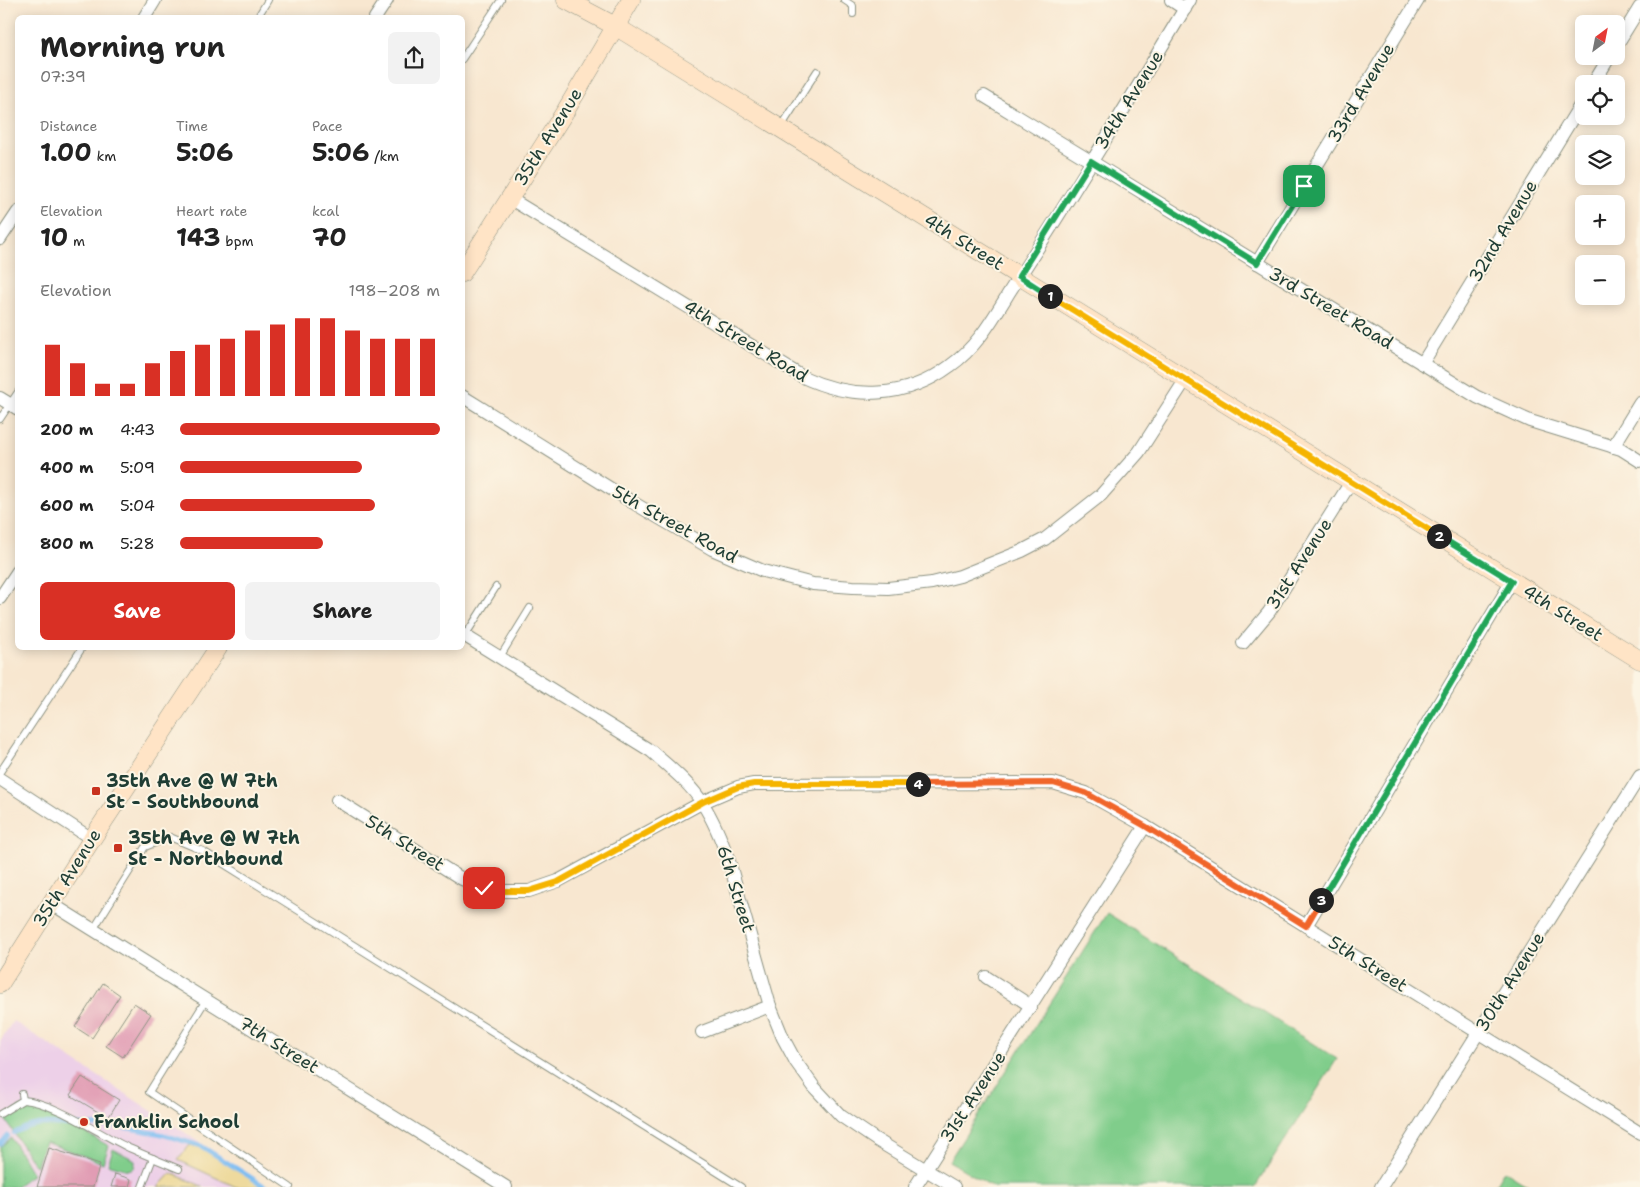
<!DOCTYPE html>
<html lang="en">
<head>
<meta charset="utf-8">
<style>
	:root { --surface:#fff; --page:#f2f2f2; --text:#222; --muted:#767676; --accent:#d93025 }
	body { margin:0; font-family:"Shantell Sans",sans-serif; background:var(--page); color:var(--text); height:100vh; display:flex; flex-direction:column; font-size:19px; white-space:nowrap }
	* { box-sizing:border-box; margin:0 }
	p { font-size:16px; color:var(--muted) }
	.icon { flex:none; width:28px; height:28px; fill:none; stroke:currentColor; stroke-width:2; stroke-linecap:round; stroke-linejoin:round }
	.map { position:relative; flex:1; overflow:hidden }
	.sheet { position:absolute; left:15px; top:15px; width:450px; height:635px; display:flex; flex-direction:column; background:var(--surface); border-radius:8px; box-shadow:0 2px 12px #0003 }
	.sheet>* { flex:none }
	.needle { width:32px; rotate:32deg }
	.controls { position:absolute; left:1575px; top:15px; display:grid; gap:10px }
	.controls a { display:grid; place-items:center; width:50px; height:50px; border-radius:8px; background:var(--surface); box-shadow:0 2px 12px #0003; font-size:25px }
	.pin { position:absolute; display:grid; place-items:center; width:42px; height:42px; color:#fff; margin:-21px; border-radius:10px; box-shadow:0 2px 8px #0006 }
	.km { position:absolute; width:25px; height:25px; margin:-12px; border-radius:50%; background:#222; color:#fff; font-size:14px; line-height:25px; text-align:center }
	.round { display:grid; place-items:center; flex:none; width:52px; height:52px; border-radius:8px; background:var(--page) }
	.summary { display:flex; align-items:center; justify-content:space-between; height:85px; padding:0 25px }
	h1 { font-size:28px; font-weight:700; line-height:38px }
	.figures { display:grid; grid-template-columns:repeat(3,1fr); gap:8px; height:85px; padding:5px 25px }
	.figures div { display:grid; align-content:center }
	.figures b { font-size:25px; font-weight:700 }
	.figures small { font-size:14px; font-weight:400 }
	.figures p { font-size:14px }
	.chart { height:140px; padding:10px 25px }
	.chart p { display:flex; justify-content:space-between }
	.chart svg { width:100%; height:90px; margin-top:5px; stroke:var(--accent); stroke-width:6 }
	.action { display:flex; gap:10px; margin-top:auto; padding:10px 25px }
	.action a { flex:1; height:58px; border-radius:8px; background:var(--accent); color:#fff; font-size:20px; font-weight:700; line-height:58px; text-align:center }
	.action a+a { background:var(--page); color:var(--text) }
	ul { padding:0 25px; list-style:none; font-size:16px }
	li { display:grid; grid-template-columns:80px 60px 1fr; align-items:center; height:38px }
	li i { height:12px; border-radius:6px; background:var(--accent) }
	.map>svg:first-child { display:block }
	.built { fill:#edd0e8 }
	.green { fill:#80cd8b; stroke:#508560 }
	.sand { fill:#eeda9e; stroke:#868c69 }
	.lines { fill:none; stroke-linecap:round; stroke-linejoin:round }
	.stream { stroke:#7fbef3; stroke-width:4.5 }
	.building { fill:#e19cb4 }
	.lane-casing { stroke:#8c9282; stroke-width:8 }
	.street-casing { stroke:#8c9282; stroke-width:14 }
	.secondary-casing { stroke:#8c9282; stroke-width:19 }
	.lane { stroke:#fff; stroke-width:6 }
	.street { stroke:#fff; stroke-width:12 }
	.secondary { stroke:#ffe4c6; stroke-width:18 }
	.split-1-casing { stroke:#fff; stroke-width:10 }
	.split-2-casing { stroke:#fff; stroke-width:10 }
	.split-3-casing { stroke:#fff; stroke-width:10 }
	.split-4-casing { stroke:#fff; stroke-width:10 }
	.split-5-casing { stroke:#fff; stroke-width:10 }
	.split-1 { stroke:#22a559; stroke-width:6 }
	.split-2 { stroke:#f5b400; stroke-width:6 }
	.split-3 { stroke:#22a559; stroke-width:6 }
	.split-4 { stroke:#f0652b; stroke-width:6 }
	.split-5 { stroke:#f5b400; stroke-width:6 }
	.poi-dot { fill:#c8321e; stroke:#fcf5e5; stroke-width:2 }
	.labels { text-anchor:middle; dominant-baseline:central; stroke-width:4; stroke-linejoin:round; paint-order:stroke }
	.street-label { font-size:18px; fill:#1f3d34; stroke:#fcf5e5 }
	.poi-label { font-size:18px; font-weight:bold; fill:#1f3d34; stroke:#fcf5e5; text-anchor:start }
</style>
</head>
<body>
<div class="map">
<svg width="1640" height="1187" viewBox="0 0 1640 1187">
	<rect width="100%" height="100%" fill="#fcf5e5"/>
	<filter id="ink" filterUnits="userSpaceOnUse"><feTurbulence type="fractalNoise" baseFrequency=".02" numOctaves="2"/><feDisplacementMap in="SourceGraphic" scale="10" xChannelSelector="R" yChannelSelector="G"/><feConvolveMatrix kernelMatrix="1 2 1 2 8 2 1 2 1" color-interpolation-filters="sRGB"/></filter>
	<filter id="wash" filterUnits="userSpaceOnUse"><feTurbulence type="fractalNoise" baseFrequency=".0096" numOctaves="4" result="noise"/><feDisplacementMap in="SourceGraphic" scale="20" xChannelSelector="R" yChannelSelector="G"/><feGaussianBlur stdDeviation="1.12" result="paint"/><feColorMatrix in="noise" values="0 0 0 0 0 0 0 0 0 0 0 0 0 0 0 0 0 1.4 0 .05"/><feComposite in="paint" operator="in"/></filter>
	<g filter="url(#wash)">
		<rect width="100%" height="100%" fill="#f8e7d0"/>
		<path class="built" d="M13 1021 269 1187H0V1041Z"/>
		<g class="green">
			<path d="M1107 913 1337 1059 1255 1187H993L949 1161Z"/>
			<path d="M29 1105 43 1109 109 1146 103 1163 45 1142 37 1165 35 1166 5 1119 18 1108Z"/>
			<path d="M11 1138 33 1174 15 1187H0V1147Z"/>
			<path d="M113 1149 135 1160V1163L134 1168 128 1170 108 1164Z"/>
			<path d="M1504 1170 1531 1187H1494Z"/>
		</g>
		<g class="sand">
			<path d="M190 1145 203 1148 264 1187H236L178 1160Z"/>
			<path d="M171 1173 204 1187H158Z"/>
		</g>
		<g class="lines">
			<g class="stream">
				<path d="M14 1133 27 1127 39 1124 117 1126 161 1134 201 1146 266 1187"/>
				<path d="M0 1144 8 1136"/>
			</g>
		</g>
		<g id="blocks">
			<g class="building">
				<path d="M103 983 120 995 92 1038 75 1027Z"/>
				<path d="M134 1003 151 1014 123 1057 106 1046Z"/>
				<path d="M82 1077 119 1100 108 1118 70 1095Z"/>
				<path d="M49 1148 100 1164 93 1187H37Z"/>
				<path d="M115 1174 131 1179 129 1187H111Z"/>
			</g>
		</g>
	</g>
	<g filter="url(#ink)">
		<use href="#blocks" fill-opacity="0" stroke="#8c9282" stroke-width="1"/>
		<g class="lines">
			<defs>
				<g id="lane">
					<path d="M844 0 853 6V14"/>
					<path d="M257 18 268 0"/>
					<path d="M462 59 501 0"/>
					<path d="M781 127 817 71"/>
					<path d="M0 419 18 392"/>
					<path d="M465 636 496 587"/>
					<path d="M500 657 530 608"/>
					<path d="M0 772 82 648"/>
					<path d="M93 930 145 847 170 837 203 851 741 1187"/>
					<path d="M206 1000 149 1092 290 1187"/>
					<path d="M23 1100C54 1102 99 1134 129 1148 145 1155 162 1162 179 1169"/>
					<path d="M0 1114 23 1100 22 1094"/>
					<path d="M142 1187 153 1158"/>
				</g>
				<g id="street">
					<path d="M1171 0 1185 9"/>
					<path d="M144 18 155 0"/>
					<path d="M375 18 387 0"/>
					<path d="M1616 46 1640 7"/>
					<path d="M1593 84 1610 56"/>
					<path d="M984 96 1477 397 1530 421 1621 449 1640 461"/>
					<path d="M509 198 803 377C852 400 906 399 950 366 983 343 999 306 1021 274 1080 184 1134 92 1190 0"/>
					<path d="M0 239 18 212"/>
					<path d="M1257 263 1418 0"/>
					<path d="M1422 364 1584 99"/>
					<path d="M462 396 632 502 712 549 763 571 813 584 853 587 888 588 932 583 960 576 1022 551 1045 539 1101 495 1139 452 1186 379"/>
					<path d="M0 398 18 409"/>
					<path d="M1613 447 1640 403"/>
					<path d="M0 598 18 571"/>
					<path d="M462 634 651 751C668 766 691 784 703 804 714 821 722 841 729 861L770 1006 783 1038 796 1062 814 1087 841 1116 875 1139 954 1187"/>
					<path d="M1243 643 1269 612 1351 482"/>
					<path d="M0 779 92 839"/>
					<path d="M337 800 462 879 484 888 500 891H529L558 881 703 802 738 787 754 784 1053 783 1086 793 1145 826 1640 1133"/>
					<path d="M52 904 506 1187"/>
					<path d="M1306 926 1512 581"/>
					<path d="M986 977 1031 1006"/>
					<path d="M702 1032 770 1006"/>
					<path d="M915 1187 1145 826"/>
					<path d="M1381 1187 1640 776"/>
				</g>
				<g id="secondary">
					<path d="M566 0 615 26 1640 660"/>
					<path d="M462 273 566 110 631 0"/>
					<path d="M0 984 92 839 218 648"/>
				</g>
			</defs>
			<use href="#lane" class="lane-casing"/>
			<use href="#street" class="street-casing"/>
			<use href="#secondary" class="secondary-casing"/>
			<use href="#lane" class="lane"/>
			<use href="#street" class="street"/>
			<use href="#secondary" class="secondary"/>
		</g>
	</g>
	<g class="lines" filter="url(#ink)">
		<defs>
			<path id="split-1" d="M1050 296 1019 276 1091 161 1257 263 1304 186"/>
			<path id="split-2" d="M1050 296 1439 536"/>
			<path id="split-3" d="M1321 900 1512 581 1439 536"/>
			<path id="split-4" d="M918 784 1053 783 1086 793 1145 826 1306 926 1321 900"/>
			<path id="split-5" d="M484 888 500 891H529L558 882 703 802 738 787 754 784H918"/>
		</defs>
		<use href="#split-1" class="split-1-casing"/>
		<use href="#split-2" class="split-2-casing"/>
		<use href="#split-3" class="split-3-casing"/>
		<use href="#split-4" class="split-4-casing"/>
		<use href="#split-5" class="split-5-casing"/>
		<use href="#split-1" class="split-1"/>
		<use href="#split-2" class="split-2"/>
		<use href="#split-3" class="split-3"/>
		<use href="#split-4" class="split-4"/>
		<use href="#split-5" class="split-5"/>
	</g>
	<g class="poi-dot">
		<rect x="91" y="786" width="10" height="10" rx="2.5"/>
		<rect x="113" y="843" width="10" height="10" rx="2.5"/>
		<circle cx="84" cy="1122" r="5"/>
	</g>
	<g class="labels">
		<g class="street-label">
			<text transform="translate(1361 93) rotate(-59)">33rd Avenue</text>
			<text transform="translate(1129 100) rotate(-58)">34th Avenue</text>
			<text transform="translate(548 137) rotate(-58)">35th Avenue</text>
			<text transform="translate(1503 231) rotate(-59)">32nd Avenue</text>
			<text transform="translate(964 242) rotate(32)">4th Street</text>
			<text transform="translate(1331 308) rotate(31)">3rd Street Road</text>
			<text transform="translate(746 341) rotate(31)">4th Street Road</text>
			<text transform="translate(675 524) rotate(29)">5th Street Road</text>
			<text transform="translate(1299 564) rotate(-57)">31st Avenue</text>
			<text transform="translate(1563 613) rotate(32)">4th Street</text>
			<text transform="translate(405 843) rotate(32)">5th Street</text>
			<text transform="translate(67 878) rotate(-58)">35th Avenue</text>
			<text transform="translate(736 889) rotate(73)">6th Street</text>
			<text transform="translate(1368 964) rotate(32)">5th Street</text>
			<text transform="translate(1510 982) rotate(-58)">30th Avenue</text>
			<text transform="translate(279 1045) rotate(32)">7th Street</text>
			<text transform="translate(973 1097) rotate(-57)">31st Avenue</text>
		</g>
		<g class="poi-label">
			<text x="106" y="781">35th Ave @ W 7th<tspan x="106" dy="21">St - Southbound</tspan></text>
			<text x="128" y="838">35th Ave @ W 7th<tspan x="128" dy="21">St - Northbound</tspan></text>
			<text x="94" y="1122">Franklin School</text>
		</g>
	</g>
</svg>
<div class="controls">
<a><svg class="needle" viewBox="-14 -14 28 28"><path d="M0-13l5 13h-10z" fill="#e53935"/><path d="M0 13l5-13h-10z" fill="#767676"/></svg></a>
<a><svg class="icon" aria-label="locate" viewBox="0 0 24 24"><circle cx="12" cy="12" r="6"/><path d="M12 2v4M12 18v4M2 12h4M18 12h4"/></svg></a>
<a><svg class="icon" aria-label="layers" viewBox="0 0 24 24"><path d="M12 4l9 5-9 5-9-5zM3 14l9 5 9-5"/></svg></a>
<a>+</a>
<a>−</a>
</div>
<div class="pin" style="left:1304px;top:186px;background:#1e9e55"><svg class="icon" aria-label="arrive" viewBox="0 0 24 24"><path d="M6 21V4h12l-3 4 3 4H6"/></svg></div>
<div class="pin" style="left:484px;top:888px;background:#d93025"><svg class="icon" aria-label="check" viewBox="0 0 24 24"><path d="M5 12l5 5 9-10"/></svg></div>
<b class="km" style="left:1050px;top:296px">1</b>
<b class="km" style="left:1439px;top:536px">2</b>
<b class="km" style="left:1321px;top:900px">3</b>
<b class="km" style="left:918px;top:784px">4</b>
<section class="sheet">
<div class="summary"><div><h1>Morning run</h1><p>07:39</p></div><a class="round"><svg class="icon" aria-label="share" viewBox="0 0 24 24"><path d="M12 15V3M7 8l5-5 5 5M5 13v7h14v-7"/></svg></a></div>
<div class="figures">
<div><p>Distance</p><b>1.00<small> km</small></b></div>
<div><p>Time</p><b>5:06</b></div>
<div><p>Pace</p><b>5:06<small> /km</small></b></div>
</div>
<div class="figures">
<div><p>Elevation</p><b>10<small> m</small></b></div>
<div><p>Heart rate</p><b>143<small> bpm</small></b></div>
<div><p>kcal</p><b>70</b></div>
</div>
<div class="chart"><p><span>Elevation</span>198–208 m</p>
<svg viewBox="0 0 160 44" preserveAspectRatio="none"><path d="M5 44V19M15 44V28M25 44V38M35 44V38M45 44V28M55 44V22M65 44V19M75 44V16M85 44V12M95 44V9M105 44V6M115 44V6M125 44V12M135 44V16M145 44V16M155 44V16"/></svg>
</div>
<ul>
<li><b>200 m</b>4:43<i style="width:100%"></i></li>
<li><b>400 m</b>5:09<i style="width:70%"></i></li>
<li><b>600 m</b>5:04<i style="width:75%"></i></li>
<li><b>800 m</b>5:28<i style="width:55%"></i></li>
</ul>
<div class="action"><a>Save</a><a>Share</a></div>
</section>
</div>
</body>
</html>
